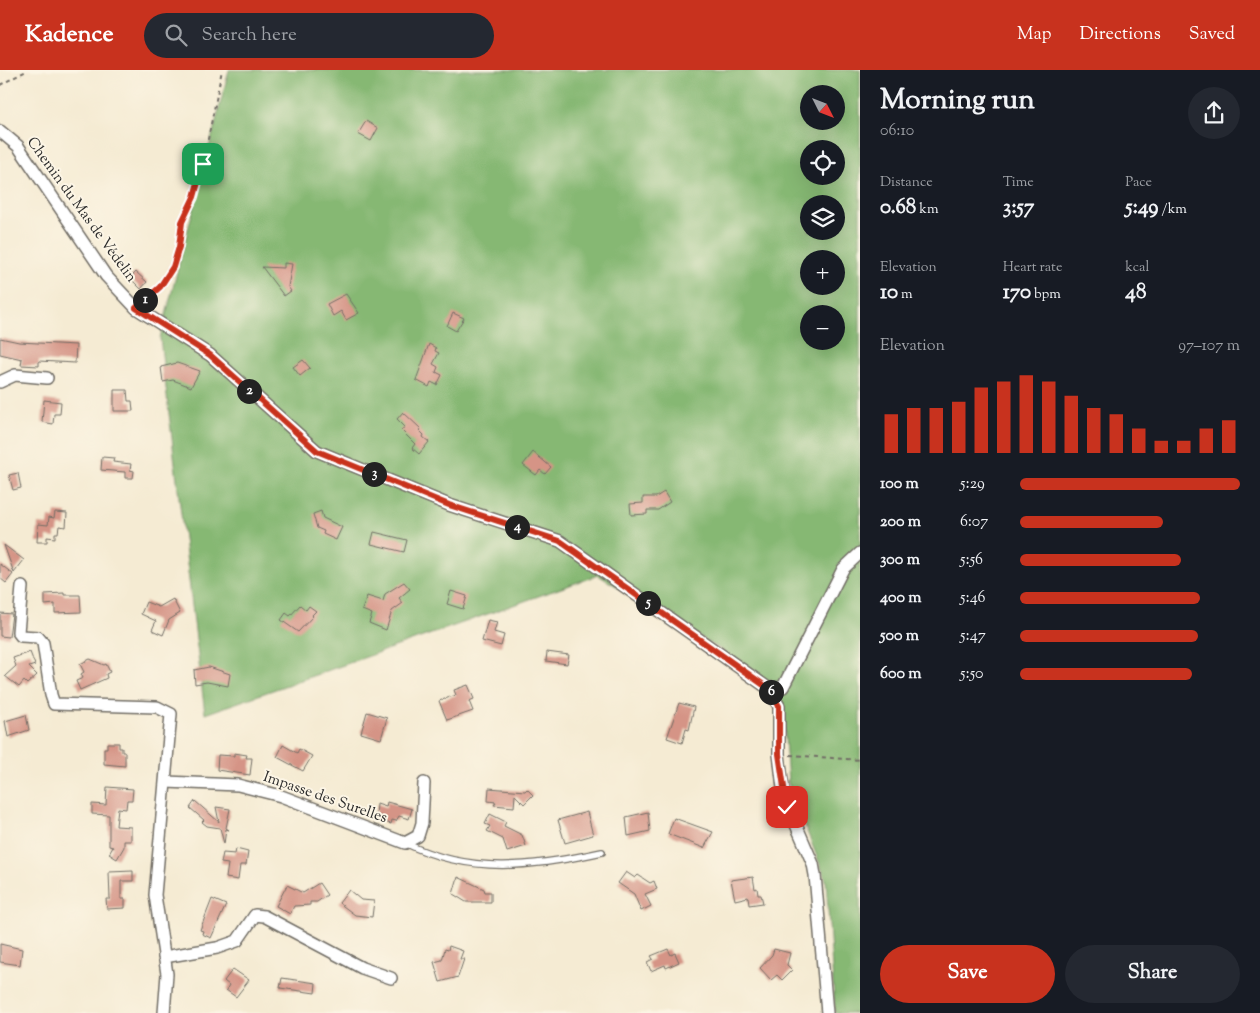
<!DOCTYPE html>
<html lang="en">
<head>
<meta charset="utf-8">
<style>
	:root { --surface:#171b24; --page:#242831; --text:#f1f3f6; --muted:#9ea1a6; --accent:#c8321e }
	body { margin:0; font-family:"Sorts Mill Goudy",serif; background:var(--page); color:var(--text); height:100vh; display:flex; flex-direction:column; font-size:19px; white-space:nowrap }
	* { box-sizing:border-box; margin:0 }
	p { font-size:16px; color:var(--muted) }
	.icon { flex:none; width:28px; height:28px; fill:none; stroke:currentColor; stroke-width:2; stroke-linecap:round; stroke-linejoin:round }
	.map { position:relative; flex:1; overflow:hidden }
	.drawer { display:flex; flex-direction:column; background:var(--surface); width:400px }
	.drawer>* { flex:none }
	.needle { width:32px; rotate:132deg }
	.buttons { position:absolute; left:800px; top:15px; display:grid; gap:10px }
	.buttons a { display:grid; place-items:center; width:45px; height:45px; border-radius:50%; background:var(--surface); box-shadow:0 5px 20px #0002; font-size:25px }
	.pin { position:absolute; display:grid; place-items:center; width:42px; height:42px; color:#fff; margin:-21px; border-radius:10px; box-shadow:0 2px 8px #0006 }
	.km { position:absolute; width:25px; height:25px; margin:-12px; border-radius:50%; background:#222; color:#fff; font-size:14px; line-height:25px; text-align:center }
	.round { display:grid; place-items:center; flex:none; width:52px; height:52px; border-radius:26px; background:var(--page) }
	.headline { display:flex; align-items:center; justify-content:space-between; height:85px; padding:0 20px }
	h1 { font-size:28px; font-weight:700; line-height:38px }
	.stats { display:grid; grid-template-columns:repeat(3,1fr); gap:8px; height:85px; padding:5px 20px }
	.stats div { display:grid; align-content:center }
	.stats b { font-size:21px; font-weight:700 }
	.stats small { font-size:14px; font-weight:400 }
	.stats p { font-size:14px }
	.chart { height:140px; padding:10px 20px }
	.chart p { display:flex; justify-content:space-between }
	.chart svg { width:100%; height:90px; margin-top:5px; stroke:var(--accent); stroke-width:6 }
	.cta { display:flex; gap:10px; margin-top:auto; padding:10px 20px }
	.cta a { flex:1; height:58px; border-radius:30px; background:var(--accent); color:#fff; font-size:20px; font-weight:700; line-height:58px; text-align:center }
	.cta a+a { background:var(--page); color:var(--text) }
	ul { padding:0 20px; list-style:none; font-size:16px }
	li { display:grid; grid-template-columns:80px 60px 1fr; align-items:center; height:38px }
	li i { height:12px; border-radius:6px; background:var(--accent) }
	header { display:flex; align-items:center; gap:30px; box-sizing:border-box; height:70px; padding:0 25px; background:var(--accent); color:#fff }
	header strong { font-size:24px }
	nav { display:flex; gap:28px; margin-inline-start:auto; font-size:18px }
	.search { width:350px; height:45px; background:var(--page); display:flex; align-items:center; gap:12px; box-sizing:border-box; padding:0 18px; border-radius:28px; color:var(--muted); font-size:19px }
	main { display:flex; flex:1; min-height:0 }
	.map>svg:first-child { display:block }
	.forest { fill:#86b873; stroke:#58724f; fill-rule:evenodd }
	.building { fill:#d59486 }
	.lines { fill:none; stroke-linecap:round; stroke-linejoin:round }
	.lane-casing { stroke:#726e66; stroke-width:8 }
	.street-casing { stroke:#726e66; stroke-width:14 }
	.path { stroke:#726e66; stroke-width:2; stroke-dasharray:4 4; stroke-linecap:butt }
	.lane { stroke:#fff; stroke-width:5.5 }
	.street { stroke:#fff; stroke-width:11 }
	.route-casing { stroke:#fff; stroke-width:10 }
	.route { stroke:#c8321e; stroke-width:6 }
	.labels { text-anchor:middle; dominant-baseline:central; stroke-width:4; stroke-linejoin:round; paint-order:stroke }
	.street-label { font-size:15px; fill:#2b2b2b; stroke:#fcf5e5 }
</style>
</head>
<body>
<header>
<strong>Kadence</strong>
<div class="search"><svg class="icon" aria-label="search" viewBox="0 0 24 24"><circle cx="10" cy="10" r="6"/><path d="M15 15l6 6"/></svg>Search here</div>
<nav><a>Map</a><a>Directions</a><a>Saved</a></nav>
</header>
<main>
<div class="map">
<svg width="860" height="943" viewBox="0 0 860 943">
	<rect width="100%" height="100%" fill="#fcf5e5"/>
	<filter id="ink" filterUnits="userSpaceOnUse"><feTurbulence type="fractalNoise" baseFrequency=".02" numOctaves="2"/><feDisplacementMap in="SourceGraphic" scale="10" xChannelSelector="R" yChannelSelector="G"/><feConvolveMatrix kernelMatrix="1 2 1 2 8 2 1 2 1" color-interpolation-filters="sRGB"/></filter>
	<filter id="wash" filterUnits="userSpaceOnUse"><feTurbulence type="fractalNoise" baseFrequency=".0096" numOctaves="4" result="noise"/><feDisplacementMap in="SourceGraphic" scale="20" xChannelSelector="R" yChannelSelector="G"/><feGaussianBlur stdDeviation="1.12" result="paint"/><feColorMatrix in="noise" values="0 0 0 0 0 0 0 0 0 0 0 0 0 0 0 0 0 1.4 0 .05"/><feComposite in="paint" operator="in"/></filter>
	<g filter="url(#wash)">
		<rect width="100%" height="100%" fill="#f5ebd3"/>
		<path class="forest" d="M229 0H860V943H835L826 810 788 713 783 638 756 601 598 505 205 644 160 268ZM809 24H836V51H809ZM809 79H836V106H809ZM809 134H836V161H809ZM809 189H836V216H809ZM809 244H836V271H809Z"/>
		<g id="blocks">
			<g class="building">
				<path d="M366 51 378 58 371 71 358 64Z"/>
				<path d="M284 193 292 194 288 217 291 221 284 226 262 197 284 198Z"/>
				<path d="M136 202 147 212 141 219 130 208Z"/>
				<path d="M346 224 359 243 346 250 341 241 333 246 327 234Z"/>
				<path d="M453 243 464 248 456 261 447 256Z"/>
				<path d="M0 268 19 272 76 275 75 293 39 291V296L21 295 22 289 0 284Z"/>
				<path d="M429 274 436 278 435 281 439 283 433 294 438 297 436 302 442 305 437 315 431 312 429 317 416 310Z"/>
				<path d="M303 290 310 298 300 306 293 297Z"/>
				<path d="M177 293 200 301 191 317 173 310 163 312 161 297Z"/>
				<path d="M114 320H127L128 331H132L133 341H114Z"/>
				<path d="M44 330 61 332 60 344H54L53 354 42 352Z"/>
				<path d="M403 342 421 359 419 360 424 365 423 367 429 372 419 384 412 378 415 374 401 360 405 357 397 349Z"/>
				<path d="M533 382 551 397 545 404 540 400 536 405 523 395Z"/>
				<path d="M102 387 114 388 113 392 131 394 130 400 134 401 133 408H125V402L101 400Z"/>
				<path d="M18 403 21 418 13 420 9 405Z"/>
				<path d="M664 422 670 432 658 440H647V444L631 445 630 434 643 433V427H656Z"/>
				<path d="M321 441 323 448 342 457 336 470 323 464 324 461 317 458 313 444Z"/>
				<path d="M55 442 67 443 66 457 59 456 58 463H55V468L47 467V472H37L38 454 48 455 49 447 54 448Z"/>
				<path d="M374 462 407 470 404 482 371 474Z"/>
				<path d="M4 475 24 490 14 503Z"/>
				<path d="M0 494 13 504 6 513 0 508Z"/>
				<path d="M404 512 410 519 399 528 403 533 392 541 386 560 369 553 372 544 362 540 367 526 383 531 385 524Z"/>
				<path d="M451 521 467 526 463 539 447 534Z"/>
				<path d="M64 523V525H80L81 542 55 543V534L45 535V524Z"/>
				<path d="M173 529 180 543 169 550 163 565 152 560 156 551 141 544 146 532 159 537Z"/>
				<path d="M300 535 306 540 309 536 316 541 312 545 313 546 298 562 281 550 286 543 290 546Z"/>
				<path d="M0 543 12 544 9 567 0 566Z"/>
				<path d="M488 550 497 552 494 562 504 565 501 576 482 571Z"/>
				<path d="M30 582 35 595 29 597 37 605 27 614 24 611 19 617 5 606 16 596 13 588Z"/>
				<path d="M547 582 569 585 567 594 546 591Z"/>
				<path d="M90 589 104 595 106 594 110 602 106 604 107 608 80 620 76 611 83 608 81 604 84 602 80 594Z"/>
				<path d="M209 597 230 604 228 616 207 612 195 614 194 600Z"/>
				<path d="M468 615 474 629 469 631 473 641 447 650 439 631 456 625 454 620Z"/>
				<path d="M679 633 694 637 689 660 686 659 682 673 667 668Z"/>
				<path d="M367 642 387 648 381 669 361 663Z"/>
				<path d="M26 645 29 660 8 667 5 651Z"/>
				<path d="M107 673H119V678H122V682H125V696L104 694V678H107Z"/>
				<path d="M283 675 297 683 299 679 312 686 303 701 277 687Z"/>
				<path d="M234 683 247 685 246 688H252L250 705 217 700 218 685 234 686Z"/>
				<path d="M107 717 133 719 132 730H127L126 739 118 738 116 756 131 757V771H124V777L117 789 109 784 113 777 109 776V745L92 744V734L106 735Z"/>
				<path d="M489 718 525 721 527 719 533 725 524 734 515 725 514 737 494 735 496 732 488 731Z"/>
				<path d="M195 731 219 752 216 737 230 739 226 758 229 760 226 759 224 774 220 758 207 756 202 752 204 750 190 738Z"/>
				<path d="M387 732 412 739 409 749 399 746 396 751 392 750 391 754 382 751 383 747 376 745 377 734 386 737Z"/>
				<path d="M587 742 593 765 565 773 558 750Z"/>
				<path d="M648 742 650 761 628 766 626 747Z"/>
				<path d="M490 744 506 752 504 756 522 765 526 776 507 782 503 769 487 761 490 756 485 754Z"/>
				<path d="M674 748 713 762 704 778 668 764Z"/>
				<path d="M236 779 248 782 246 795H240L238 810 226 808 228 794 221 793 223 783 235 784Z"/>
				<path d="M133 801V811H121V829H125V838L107 839 106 829H110L109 802Z"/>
				<path d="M626 802 635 808 638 805 650 813 654 811 657 819 645 824 651 836 641 841 634 824 618 813Z"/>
				<path d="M458 807 484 819 485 822H491V832H466L453 824Z"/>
				<path d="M753 807 755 819 757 818 758 825H761L763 833 749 835 748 827 735 830 731 810Z"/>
				<path d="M319 813 327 825 317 832H310V835L294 836 290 844 276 836 287 815 303 823Z"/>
				<path d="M349 820 361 830 374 831 372 847 355 845 339 833Z"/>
				<path d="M212 829 226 835 211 868 202 864 203 861 200 860Z"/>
				<path d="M0 874 22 879 20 895 0 892Z"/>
				<path d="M449 876 463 881 460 889H464L458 907 440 912 434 892 442 890 445 879 448 880Z"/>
				<path d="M668 879 671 885 675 883 679 892 666 898 665 895 651 901 647 892 653 889 651 886Z"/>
				<path d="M774 879 790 883 787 895 792 900 782 910 777 905 771 910 760 898 772 885Z"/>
				<path d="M233 899 249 910 236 927 226 920 229 915 224 911Z"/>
				<path d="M282 908 316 913 315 923 280 918Z"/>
			</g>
		</g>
	</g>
	<g filter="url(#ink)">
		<use href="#blocks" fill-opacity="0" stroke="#726e66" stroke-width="1"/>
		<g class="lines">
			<defs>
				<path id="lane" d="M405 773C470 805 533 797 602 782"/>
				<g id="street">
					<path d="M0 61 18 76 106 206 136 238 210 285 317 381 449 435 560 471 768 618 779 636V684L784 727 813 794 815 805 827 943"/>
					<path d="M0 312 15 305 47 308"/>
					<path d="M22 517 18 562 21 566 38 567 43 573 51 625 54 634 157 637 171 644 155 825 167 904 164 943"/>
					<path d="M768 618 783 617 843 499 860 483"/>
					<path d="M166 712 238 715 281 726 405 773 418 766 422 753 424 713"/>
					<path d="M164 887 217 878 237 871 255 845 264 846 362 898 391 908"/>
				</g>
			</defs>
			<use href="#lane" class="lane-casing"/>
			<use href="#street" class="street-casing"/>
			<g class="path">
				<path d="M0 15 28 0"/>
				<path d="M145 230 159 217 173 197 179 177 182 152 193 127 203 94 222 0"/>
				<path d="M790 685 860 690"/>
			</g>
			<use href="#lane" class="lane"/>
			<use href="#street" class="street"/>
		</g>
	</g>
	<g class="lines" filter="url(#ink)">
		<defs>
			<path id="route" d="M203 94 194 127 182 152 179 177 173 197 160 217 136 238 210 285 317 381 449 435 560 471 768 618 779 636V684L787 737"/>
		</defs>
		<use href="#route" class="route-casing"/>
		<use href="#route" class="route"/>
	</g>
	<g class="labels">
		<g class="street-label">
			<text transform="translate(81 140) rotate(54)">Chemin du Mas de Védelin</text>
			<text transform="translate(325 728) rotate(19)">Impasse des Surelles</text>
		</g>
	</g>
</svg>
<div class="buttons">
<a><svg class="needle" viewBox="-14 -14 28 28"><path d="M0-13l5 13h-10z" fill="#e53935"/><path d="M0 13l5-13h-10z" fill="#9ea1a6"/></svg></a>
<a><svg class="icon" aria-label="locate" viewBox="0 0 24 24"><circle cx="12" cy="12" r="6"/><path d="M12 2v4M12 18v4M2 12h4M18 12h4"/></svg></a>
<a><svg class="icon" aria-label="layers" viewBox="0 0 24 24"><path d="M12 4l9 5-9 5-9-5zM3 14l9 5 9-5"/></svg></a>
<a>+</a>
<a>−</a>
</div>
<div class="pin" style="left:203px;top:94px;background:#1e9e55"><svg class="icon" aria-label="arrive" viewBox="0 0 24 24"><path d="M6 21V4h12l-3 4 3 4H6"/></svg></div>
<div class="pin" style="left:787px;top:737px;background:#d93025"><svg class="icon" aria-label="check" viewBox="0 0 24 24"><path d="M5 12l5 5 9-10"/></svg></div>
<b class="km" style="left:145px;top:230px">1</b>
<b class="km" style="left:249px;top:321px">2</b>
<b class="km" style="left:374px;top:404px">3</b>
<b class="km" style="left:517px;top:457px">4</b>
<b class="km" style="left:648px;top:533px">5</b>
<b class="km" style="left:771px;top:622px">6</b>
</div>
<section class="drawer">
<div class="headline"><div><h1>Morning run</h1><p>06:10</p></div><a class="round"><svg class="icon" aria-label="share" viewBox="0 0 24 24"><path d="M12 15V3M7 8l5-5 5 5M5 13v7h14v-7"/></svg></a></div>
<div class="stats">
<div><p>Distance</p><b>0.68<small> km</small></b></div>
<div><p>Time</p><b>3:57</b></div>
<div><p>Pace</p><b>5:49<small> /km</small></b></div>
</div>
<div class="stats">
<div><p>Elevation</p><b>10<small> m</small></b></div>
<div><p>Heart rate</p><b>170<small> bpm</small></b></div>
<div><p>kcal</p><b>48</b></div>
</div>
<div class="chart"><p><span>Elevation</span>97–107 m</p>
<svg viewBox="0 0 160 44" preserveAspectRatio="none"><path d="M5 44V25M15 44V22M25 44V22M35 44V19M45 44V12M55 44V9M65 44V6M75 44V9M85 44V16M95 44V22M105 44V25M115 44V32M125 44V38M135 44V38M145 44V32M155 44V28"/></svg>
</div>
<ul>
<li><b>100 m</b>5:29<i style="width:100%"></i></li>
<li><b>200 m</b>6:07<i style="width:65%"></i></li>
<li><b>300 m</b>5:56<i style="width:73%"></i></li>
<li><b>400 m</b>5:46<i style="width:82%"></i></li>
<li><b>500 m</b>5:47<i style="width:81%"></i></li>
<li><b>600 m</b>5:50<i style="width:78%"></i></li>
</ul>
<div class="cta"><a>Save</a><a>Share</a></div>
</section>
</main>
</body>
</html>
